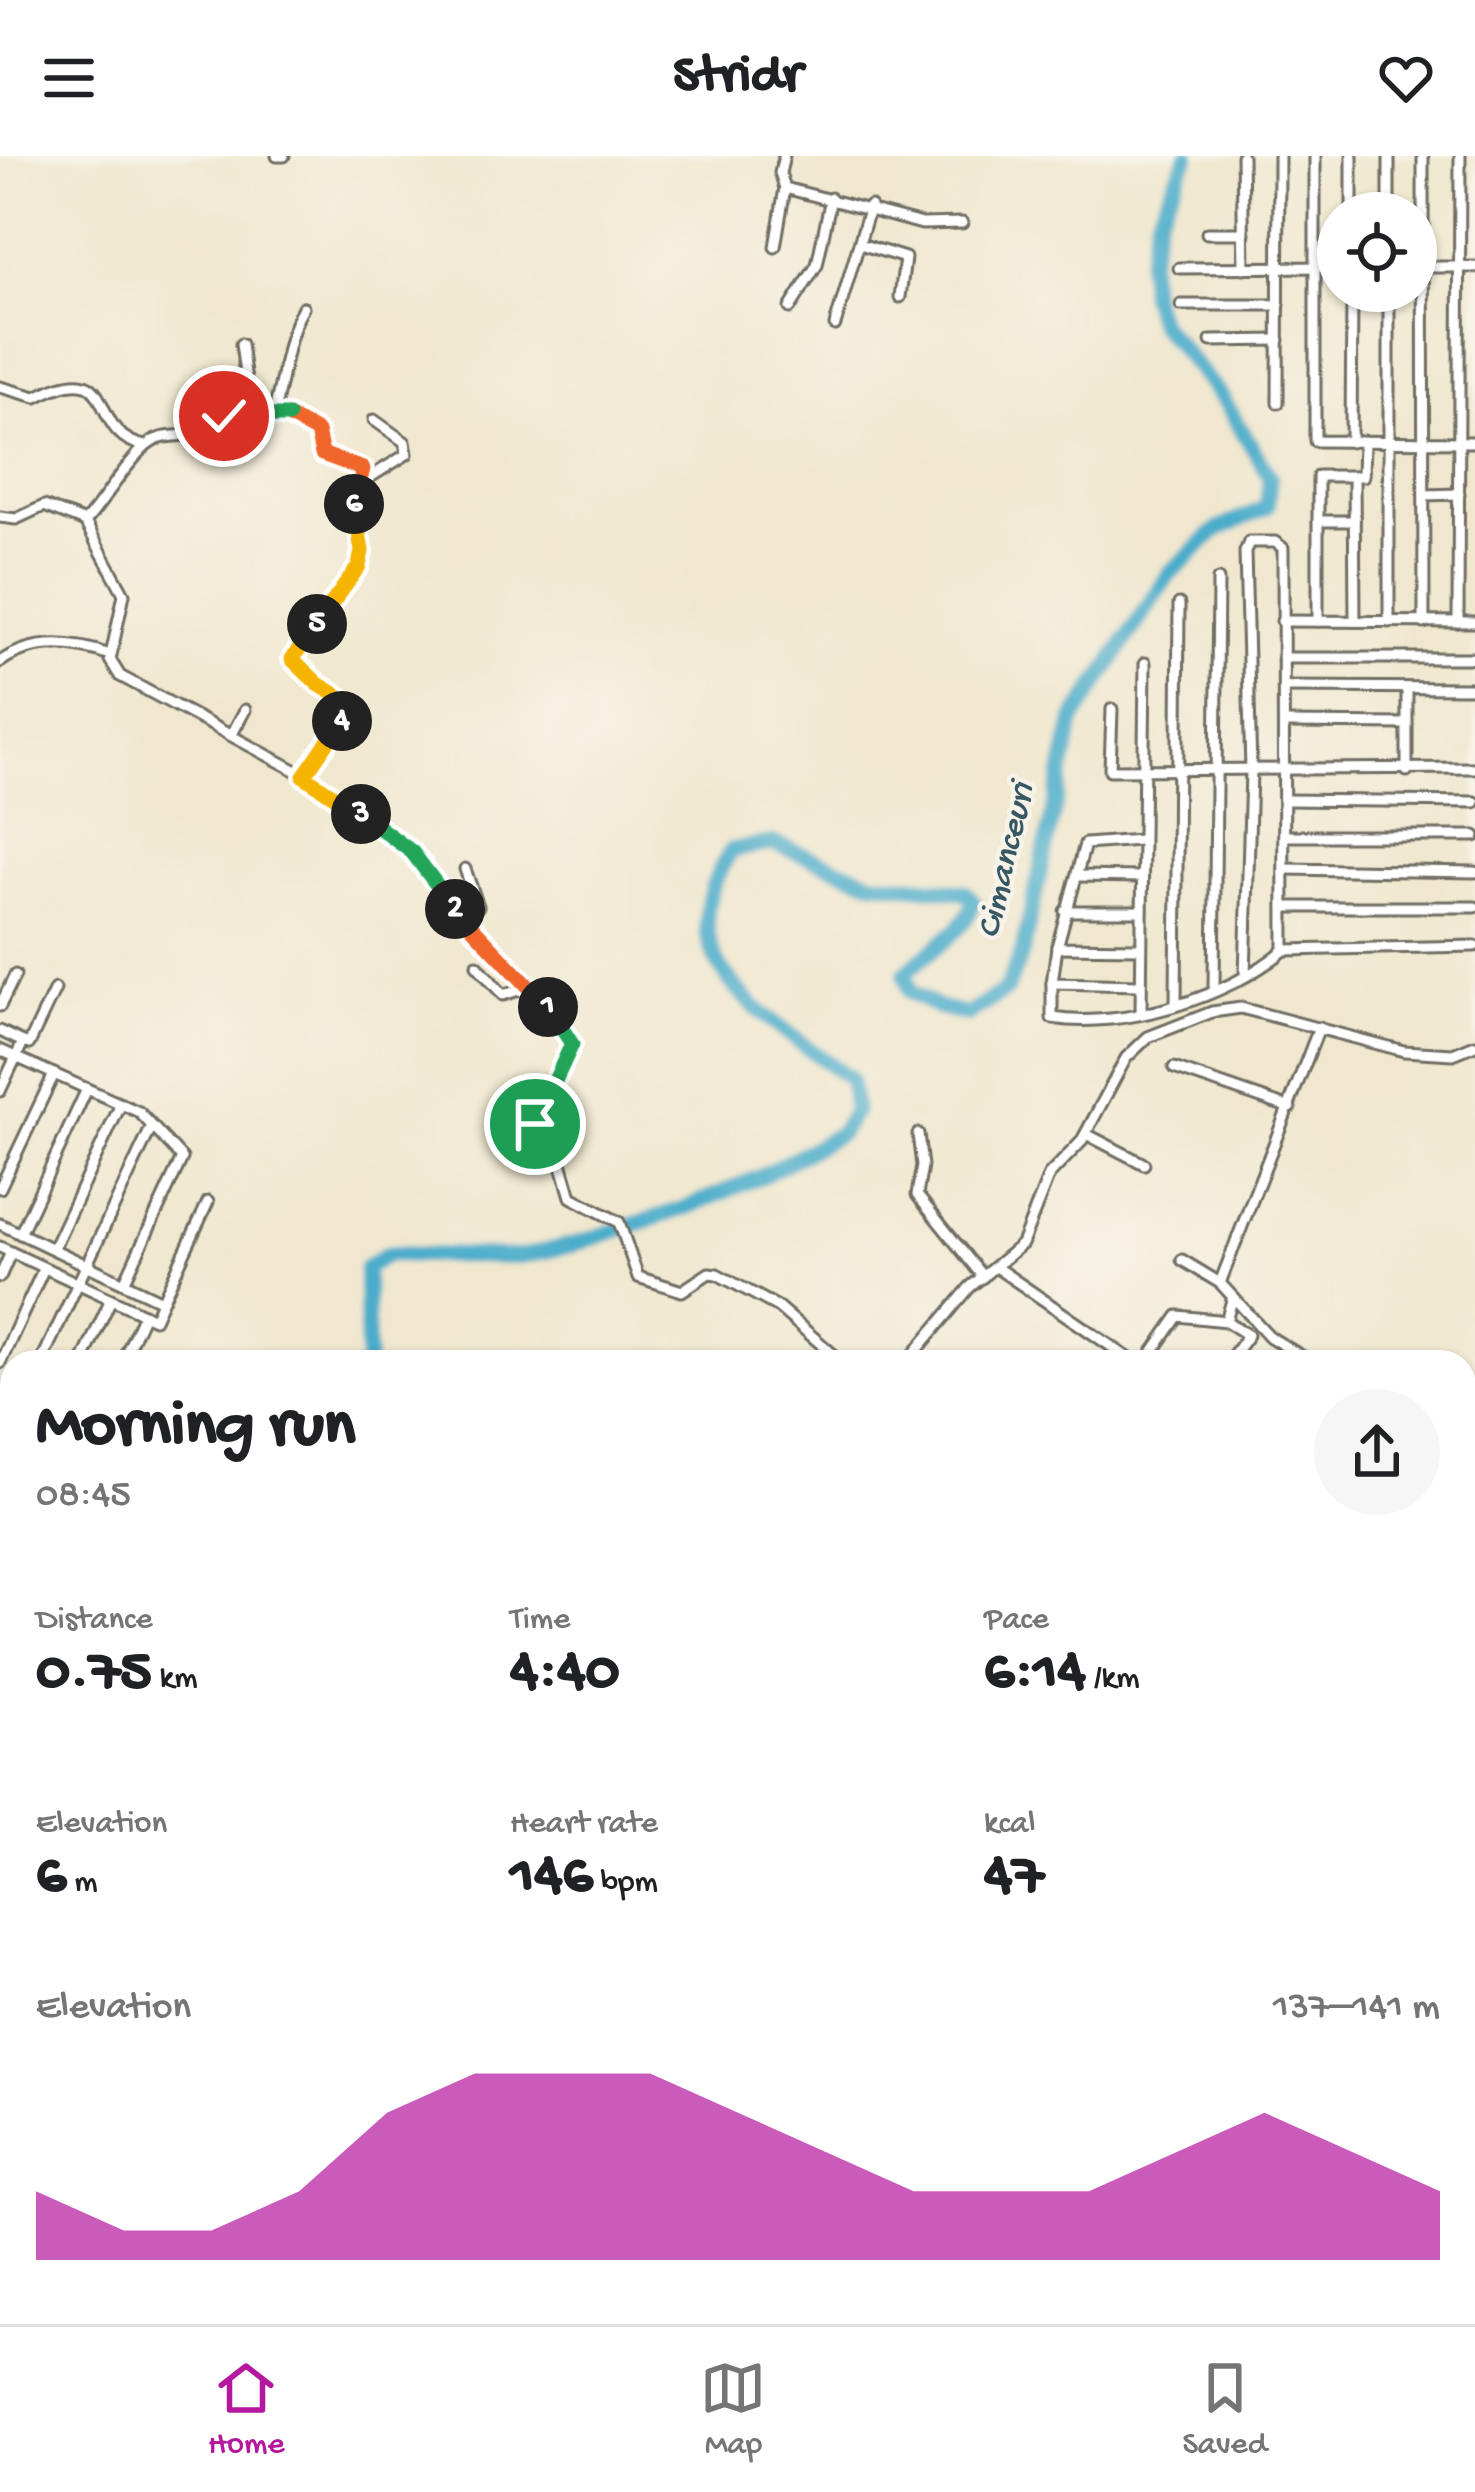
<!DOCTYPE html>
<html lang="en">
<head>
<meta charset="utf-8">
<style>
	:root { --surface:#fff; --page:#f6f6f6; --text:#202124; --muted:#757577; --line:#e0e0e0; --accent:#b5179e }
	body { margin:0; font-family:"Gochi Hand",sans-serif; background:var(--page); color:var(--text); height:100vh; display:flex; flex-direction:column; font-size:45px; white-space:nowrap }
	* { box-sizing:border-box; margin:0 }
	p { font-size:39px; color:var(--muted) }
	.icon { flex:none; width:66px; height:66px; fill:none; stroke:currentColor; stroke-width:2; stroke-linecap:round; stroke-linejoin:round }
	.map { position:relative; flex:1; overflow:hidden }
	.details { position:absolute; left:0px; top:1194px; width:1476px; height:975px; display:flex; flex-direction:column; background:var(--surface); border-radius:36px 36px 0 0; box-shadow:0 3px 9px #0004 }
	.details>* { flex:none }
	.controls { position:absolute; left:1317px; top:36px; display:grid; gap:24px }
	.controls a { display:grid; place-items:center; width:120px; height:120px; border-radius:50%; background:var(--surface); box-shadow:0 3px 9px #0004; font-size:60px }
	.pin { position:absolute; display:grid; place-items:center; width:102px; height:102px; color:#fff; margin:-51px; border:6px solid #fff; border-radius:50%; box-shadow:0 3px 12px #0007 }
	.km { position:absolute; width:60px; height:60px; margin:-30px; border-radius:50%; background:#222; color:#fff; font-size:33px; line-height:60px; text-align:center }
	.round { display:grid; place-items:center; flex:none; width:126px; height:126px; border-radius:63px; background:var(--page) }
	.summary { display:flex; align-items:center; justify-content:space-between; height:204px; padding:0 36px }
	h1 { font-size:66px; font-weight:700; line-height:90px }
	.stats { display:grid; grid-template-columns:repeat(3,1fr); gap:18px; height:204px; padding:12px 36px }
	.stats div { display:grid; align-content:center }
	.stats b { font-size:60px; font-weight:700 }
	.stats small { font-size:33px; font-weight:400 }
	.stats p { font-size:33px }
	.chart { height:336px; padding:24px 36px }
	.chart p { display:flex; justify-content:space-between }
	.chart svg { width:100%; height:216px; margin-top:12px; fill:var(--accent); opacity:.7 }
	header { display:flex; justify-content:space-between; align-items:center; height:156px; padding:0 36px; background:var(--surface); font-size:54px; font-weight:700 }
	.tab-bar { display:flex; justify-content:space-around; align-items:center; height:168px; border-top:3px solid var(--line); background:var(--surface); font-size:33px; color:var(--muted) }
	.tab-bar a { display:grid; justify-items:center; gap:6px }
	.tab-bar .active { color:var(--accent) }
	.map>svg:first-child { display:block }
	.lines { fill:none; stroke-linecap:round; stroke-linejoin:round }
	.river { stroke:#4cadcb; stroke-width:16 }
	.street-casing { stroke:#706d64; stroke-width:15 }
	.street { stroke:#fff; stroke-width:9 }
	.split-1-casing { stroke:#fff; stroke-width:24 }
	.split-2-casing { stroke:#fff; stroke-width:24 }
	.split-3-casing { stroke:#fff; stroke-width:24 }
	.split-4-casing { stroke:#fff; stroke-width:24 }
	.split-5-casing { stroke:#fff; stroke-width:24 }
	.split-6-casing { stroke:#fff; stroke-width:24 }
	.split-7-casing { stroke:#fff; stroke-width:24 }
	.split-8-casing { stroke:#fff; stroke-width:24 }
	.split-1 { stroke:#22a559; stroke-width:15 }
	.split-2 { stroke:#f0652b; stroke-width:15 }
	.split-3 { stroke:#22a559; stroke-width:15 }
	.split-4 { stroke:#f5b400; stroke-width:15 }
	.split-5 { stroke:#f5b400; stroke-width:15 }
	.split-6 { stroke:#f5b400; stroke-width:15 }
	.split-7 { stroke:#f0652b; stroke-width:15 }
	.split-8 { stroke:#22a559; stroke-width:15 }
	.labels { text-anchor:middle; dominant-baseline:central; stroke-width:9; stroke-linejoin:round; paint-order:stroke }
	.water-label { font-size:36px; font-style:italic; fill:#375863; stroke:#f7f3e8 }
</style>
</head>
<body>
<header><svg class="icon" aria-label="menu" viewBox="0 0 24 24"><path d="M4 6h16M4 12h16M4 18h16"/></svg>Stridr<svg class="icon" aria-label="heart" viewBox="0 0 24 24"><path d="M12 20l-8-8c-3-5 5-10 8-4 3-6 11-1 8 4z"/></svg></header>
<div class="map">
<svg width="1475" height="2168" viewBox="0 0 1475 2168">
	<rect width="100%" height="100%" fill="#f7f3e8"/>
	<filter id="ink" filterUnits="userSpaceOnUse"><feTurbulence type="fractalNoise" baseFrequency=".00833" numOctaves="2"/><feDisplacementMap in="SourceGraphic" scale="24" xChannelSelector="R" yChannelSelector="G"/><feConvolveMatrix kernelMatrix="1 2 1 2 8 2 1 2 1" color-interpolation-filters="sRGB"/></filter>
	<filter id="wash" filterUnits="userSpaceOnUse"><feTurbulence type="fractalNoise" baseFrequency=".004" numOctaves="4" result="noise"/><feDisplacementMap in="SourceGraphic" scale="48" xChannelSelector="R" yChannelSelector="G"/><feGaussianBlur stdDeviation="2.7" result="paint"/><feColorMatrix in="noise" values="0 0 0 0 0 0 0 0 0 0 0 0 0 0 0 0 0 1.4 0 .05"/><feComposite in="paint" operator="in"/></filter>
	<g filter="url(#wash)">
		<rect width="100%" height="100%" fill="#f0e7ce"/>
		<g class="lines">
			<g class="river">
				<path d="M367 1206 366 1112 387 1098 520 1101 572 1089 688 1051 764 1019 840 977 855 955 850 923C773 863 654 807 732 694L773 687 871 725 965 736 974 746C964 777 928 794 905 818L910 836 938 852 967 859 1006 834 1022 797 1074 564 1169 418 1217 374 1267 351 1270 321 1224 244 1159 167 1150 140 1148 107 1158 60 1188 0"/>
				<path d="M0 1723 12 1708"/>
			</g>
		</g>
	</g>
	<g filter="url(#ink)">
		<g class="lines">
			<defs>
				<g id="street">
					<path d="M277 0H284"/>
					<path d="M784 0 780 17 785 32 922 68 962 67"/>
					<path d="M1242 0 1244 112"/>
					<path d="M1315 0V285L1475 286"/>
					<path d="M1389 0V57"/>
					<path d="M1423 0 1424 467"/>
					<path d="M1352 57V0"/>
					<path d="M1207 77H1244"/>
					<path d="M860 88 905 102 900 141"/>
					<path d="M775 91 785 32"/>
					<path d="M1416 111H1475"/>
					<path d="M1179 112 1338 111"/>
					<path d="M1181 149H1279"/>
					<path d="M790 152 817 109 831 42"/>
					<path d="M835 169 870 50"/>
					<path d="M1211 185 1279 184"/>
					<path d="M0 231 36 241C123 196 83 278 145 290"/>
					<path d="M1278 247 1279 0"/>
					<path d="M273 258C284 221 285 186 303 151"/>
					<path d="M229 263 224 257 246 225 241 188"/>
					<path d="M1351 286 1352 135"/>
					<path d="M1354 320 1355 465"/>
					<path d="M361 327 407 298 405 286 374 264"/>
					<path d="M1424 339 1459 338"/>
					<path d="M0 361 16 363 44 350 85 366"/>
					<path d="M1318 365H1354"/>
					<path d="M85 366 124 438 110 504 120 520 293 613 407 690 433 730 555 859 558 874 572 888 534 973 557 993 571 1041 619 1066 638 1121 682 1135 709 1117 717 1118 778 1151 842 1206"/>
					<path d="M85 366C106 343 120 315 143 293 161 274 182 283 204 276 255 260 265 247 317 276L322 298 363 313 354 349 362 395 359 409 293 500 318 528 348 546 304 620"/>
					<path d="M1282 465 1475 466"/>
					<path d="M1318 465V320H1363L1364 285"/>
					<path d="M1389 466V135"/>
					<path d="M1458 466 1460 0"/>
					<path d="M1284 502H1475"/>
					<path d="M0 506C33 483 73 486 110 499"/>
					<path d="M1284 531 1475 532"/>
					<path d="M1407 533V615"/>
					<path d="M1112 553 1110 614 1475 612"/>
					<path d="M1285 567 1407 568"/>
					<path d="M232 578 245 554"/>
					<path d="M1285 644 1475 646"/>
					<path d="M1285 680H1475"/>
					<path d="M465 713 478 750 466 764"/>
					<path d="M1284 713 1475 716"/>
					<path d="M1077 720 1140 721"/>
					<path d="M1285 751H1475"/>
					<path d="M1065 755H1139"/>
					<path d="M1057 791 1052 827 1139 829"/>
					<path d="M1139 792 1057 791 1085 688 1140 684"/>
					<path d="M1284 794 1475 790"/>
					<path d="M477 809 503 839 525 832"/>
					<path d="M1052 827V862C1123 874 1230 841 1284 794L1283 392 1275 386H1249L1245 396 1251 615 1245 820"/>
					<path d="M1214 833 1218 424"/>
					<path d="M1176 849 1179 448"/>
					<path d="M0 850 15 819"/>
					<path d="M1141 856 1145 507"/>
					<path d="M0 875 23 886 0 935"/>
					<path d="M23 886 29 888 55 833"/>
					<path d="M0 894 139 956 182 1002 124 1127"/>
					<path d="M1174 912 1290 952"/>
					<path d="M918 978 922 1010 917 1039 983 1121"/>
					<path d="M1086 978 1144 1008"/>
					<path d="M531 994 549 986"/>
					<path d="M0 1032 54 918"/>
					<path d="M0 1068 162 1145"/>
					<path d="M20 1078 87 933"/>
					<path d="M0 1091 154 1163 208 1046"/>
					<path d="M53 1093 121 948"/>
					<path d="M1182 1104 1220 1127"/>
					<path d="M997 1112 1134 1206"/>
					<path d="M0 1121 11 1096"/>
					<path d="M41 1206 152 970"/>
					<path d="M82 1206 111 1143"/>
					<path d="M122 1206 144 1158"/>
					<path d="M907 1206 970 1131 1022 1088 1049 1019 1081 986 1126 902 1148 881 1212 856 1241 852 1404 895 1453 898 1475 889"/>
					<path d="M1146 1206 1178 1160 1226 1165"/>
					<path d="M1228 1206 1248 1179 1226 1165 1232 1144"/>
					<path d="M1311 1206 1270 1181 1220 1127 1319 872"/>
					<path d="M0 1207 44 1112"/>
					<path d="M0 1293 12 1267"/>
					<path d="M0 1304 12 1312"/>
					<path d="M1464 1845 1475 1857"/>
					<path d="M0 1887 12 1894"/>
					<path d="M1 1953 12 1962"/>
					<path d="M0 1998 12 2007"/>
					<path d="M0 2050 12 2023"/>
					<path d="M6 2123 12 2109"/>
					<path d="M83 2157 107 2168"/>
					<path d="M293 2157 311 2168"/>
					<path d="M26 2168 31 2157"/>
					<path d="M65 2168 69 2157"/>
				</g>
			</defs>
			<use href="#street" class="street-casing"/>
			<use href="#street" class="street"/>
		</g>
	</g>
	<g class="lines" filter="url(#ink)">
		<defs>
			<path id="split-1" d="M535 968 572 888 548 851"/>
			<path id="split-2" d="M455 753 548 851"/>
			<path id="split-3" d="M361 658 412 696 455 753"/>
			<path id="split-4" d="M342 565 304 620 361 658"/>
			<path id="split-5" d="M317 468 292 503 318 528 348 546 342 565"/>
			<path id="split-6" d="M317 468 359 410 362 395 354 348"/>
			<path id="split-7" d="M288 260 317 276 322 298 363 313 354 348"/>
			<path id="split-8" d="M224 260H288"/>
		</defs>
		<use href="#split-1" class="split-1-casing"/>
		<use href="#split-2" class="split-2-casing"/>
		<use href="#split-3" class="split-3-casing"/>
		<use href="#split-4" class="split-4-casing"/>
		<use href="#split-5" class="split-5-casing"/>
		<use href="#split-6" class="split-6-casing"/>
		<use href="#split-7" class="split-7-casing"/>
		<use href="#split-8" class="split-8-casing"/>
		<use href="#split-1" class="split-1"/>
		<use href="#split-2" class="split-2"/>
		<use href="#split-3" class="split-3"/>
		<use href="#split-4" class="split-4"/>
		<use href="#split-5" class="split-5"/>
		<use href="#split-6" class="split-6"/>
		<use href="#split-7" class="split-7"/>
		<use href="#split-8" class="split-8"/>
	</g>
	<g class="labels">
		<g class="water-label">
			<text transform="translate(1008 705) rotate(-77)">Cimanceuri</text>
		</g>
	</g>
</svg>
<div class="controls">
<a><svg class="icon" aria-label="locate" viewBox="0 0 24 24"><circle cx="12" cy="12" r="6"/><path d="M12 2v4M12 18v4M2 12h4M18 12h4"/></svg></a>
</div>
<div class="pin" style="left:535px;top:968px;background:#1e9e55"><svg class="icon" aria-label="arrive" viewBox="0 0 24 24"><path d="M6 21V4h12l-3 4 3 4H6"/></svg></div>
<div class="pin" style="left:224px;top:260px;background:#d93025"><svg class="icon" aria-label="check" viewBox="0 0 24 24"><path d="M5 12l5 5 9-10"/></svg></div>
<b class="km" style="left:548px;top:851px">1</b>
<b class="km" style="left:455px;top:753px">2</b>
<b class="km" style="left:361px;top:658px">3</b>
<b class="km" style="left:342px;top:565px">4</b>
<b class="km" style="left:317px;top:468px">5</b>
<b class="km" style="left:354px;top:348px">6</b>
<section class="details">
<div class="summary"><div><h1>Morning run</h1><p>08:45</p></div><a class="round"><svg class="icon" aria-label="share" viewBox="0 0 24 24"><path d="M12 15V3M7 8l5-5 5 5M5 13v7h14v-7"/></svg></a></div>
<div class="stats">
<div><p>Distance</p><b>0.75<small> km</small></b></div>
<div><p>Time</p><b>4:40</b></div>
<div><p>Pace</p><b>6:14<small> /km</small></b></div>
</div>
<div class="stats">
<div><p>Elevation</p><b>6<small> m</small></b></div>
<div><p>Heart rate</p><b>146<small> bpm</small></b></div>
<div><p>kcal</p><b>47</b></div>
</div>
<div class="chart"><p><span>Elevation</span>137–141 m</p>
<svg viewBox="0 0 160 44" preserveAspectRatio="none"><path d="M0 44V30L10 38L20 38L30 30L40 14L50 6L60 6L70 6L80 14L90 22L100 30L110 30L120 30L130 22L140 14L150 22L160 30V44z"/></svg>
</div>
</section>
</div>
<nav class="tab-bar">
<a class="active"><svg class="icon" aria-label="home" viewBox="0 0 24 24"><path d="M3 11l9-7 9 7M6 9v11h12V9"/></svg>Home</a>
<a><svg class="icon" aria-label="map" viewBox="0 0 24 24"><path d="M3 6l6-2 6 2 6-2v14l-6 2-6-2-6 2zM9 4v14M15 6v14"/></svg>Map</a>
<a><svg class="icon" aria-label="saved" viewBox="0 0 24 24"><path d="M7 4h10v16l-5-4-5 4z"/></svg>Saved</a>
</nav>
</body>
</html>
